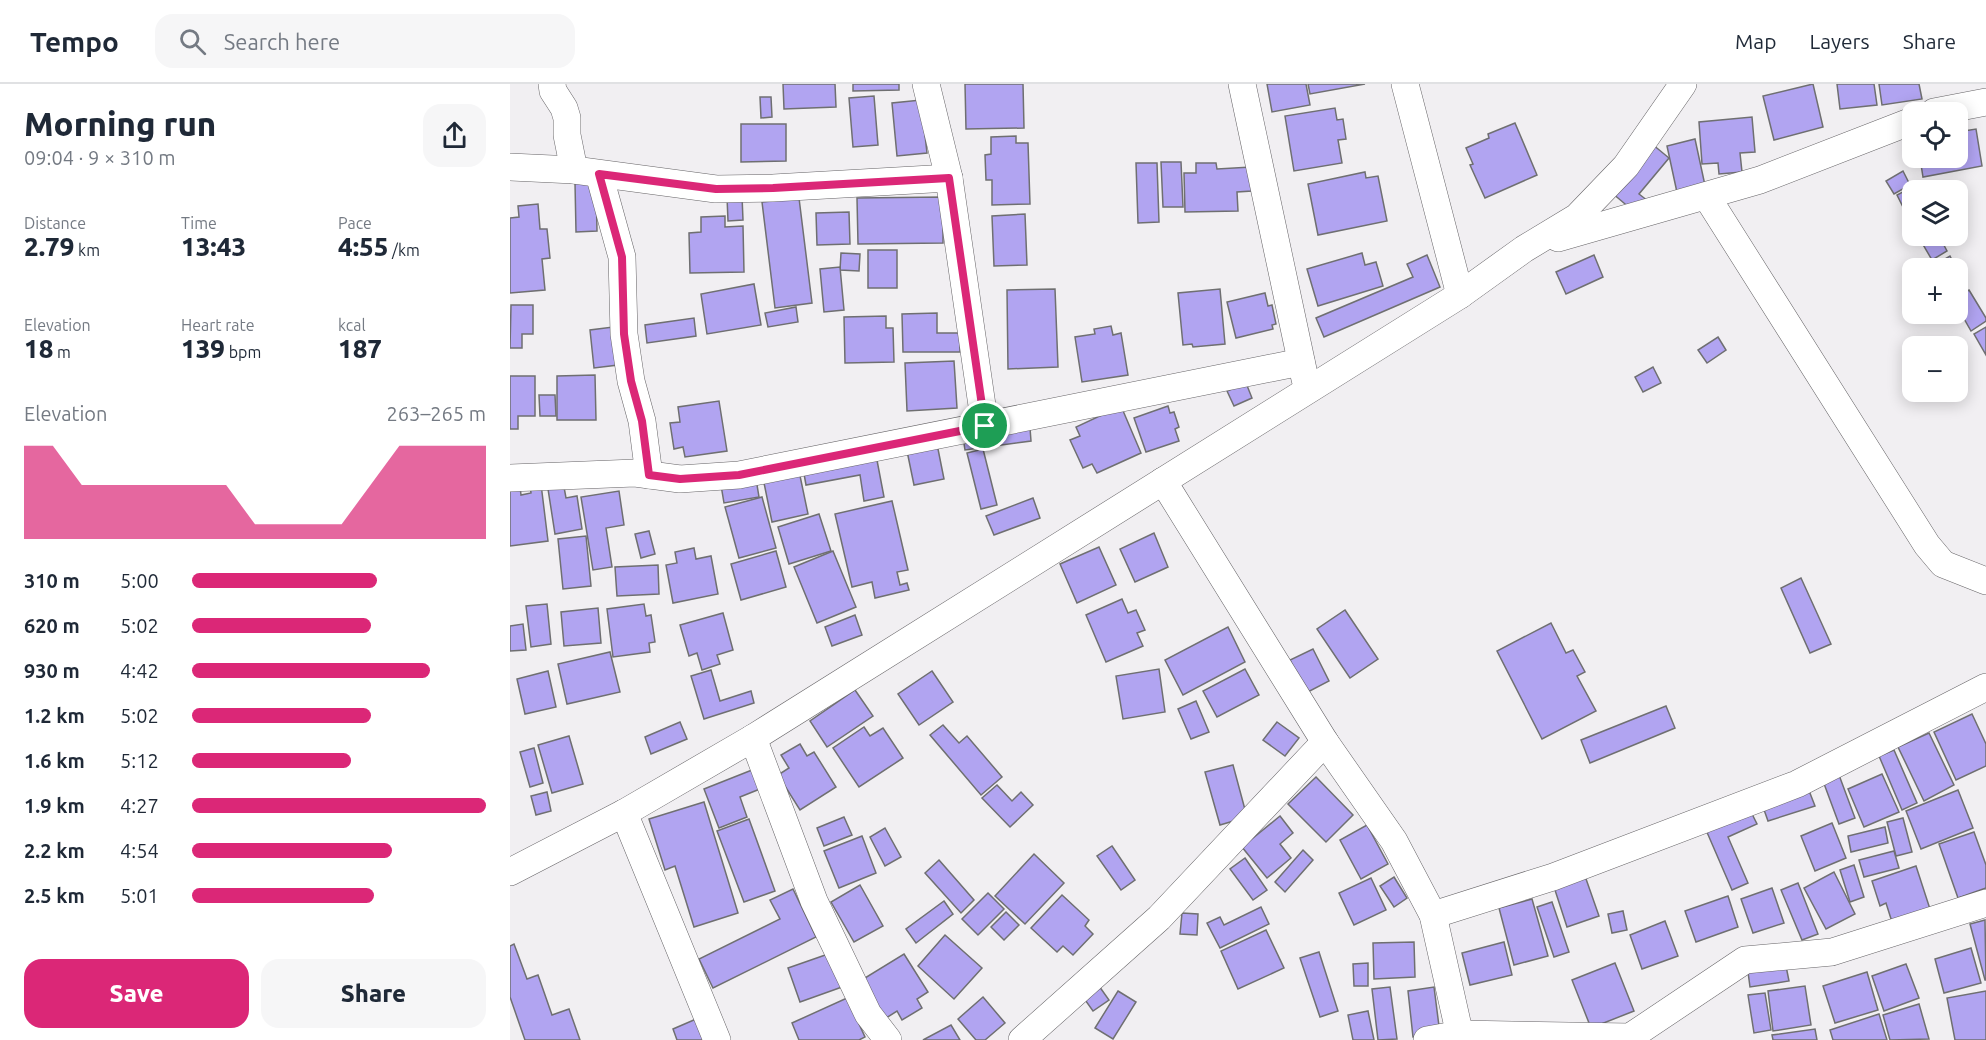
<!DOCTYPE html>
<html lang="en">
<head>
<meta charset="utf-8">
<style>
	:root { --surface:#fff; --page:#f6f6f7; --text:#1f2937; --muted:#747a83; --line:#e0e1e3; --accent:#db2777 }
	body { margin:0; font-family:Ubuntu,sans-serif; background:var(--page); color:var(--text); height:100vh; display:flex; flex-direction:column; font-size:22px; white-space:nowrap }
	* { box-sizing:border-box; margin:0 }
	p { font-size:20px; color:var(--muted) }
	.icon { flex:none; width:33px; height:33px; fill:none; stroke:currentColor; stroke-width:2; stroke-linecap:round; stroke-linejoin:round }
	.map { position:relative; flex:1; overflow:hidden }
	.drawer { display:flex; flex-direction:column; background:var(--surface); width:510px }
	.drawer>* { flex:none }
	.buttons { position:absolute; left:1392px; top:18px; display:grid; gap:12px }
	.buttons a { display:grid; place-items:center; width:66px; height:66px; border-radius:12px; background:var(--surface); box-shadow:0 3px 15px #0003; font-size:30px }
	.pin { position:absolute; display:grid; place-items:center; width:51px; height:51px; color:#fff; margin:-26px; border:3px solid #fff; border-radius:50%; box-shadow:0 2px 6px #0007 }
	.round { display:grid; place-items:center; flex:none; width:63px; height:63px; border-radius:18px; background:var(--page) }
	.summary { display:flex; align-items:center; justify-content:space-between; height:102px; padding:0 24px }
	h1 { font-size:33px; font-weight:800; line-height:45px }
	.figures { display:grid; grid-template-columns:repeat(3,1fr); gap:9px; height:102px; padding:6px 24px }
	.figures div { display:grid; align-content:center }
	.figures b { font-size:26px; font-weight:800 }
	.figures small { font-size:16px; font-weight:400 }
	.figures p { font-size:16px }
	.chart { height:168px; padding:12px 24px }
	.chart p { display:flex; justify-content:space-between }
	.chart svg { width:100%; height:108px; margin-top:6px; fill:var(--accent); opacity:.7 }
	.button { display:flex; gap:12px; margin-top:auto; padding:12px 24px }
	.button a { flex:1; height:69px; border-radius:18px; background:var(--accent); color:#fff; font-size:24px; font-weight:800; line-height:69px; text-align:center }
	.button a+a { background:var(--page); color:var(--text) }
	ul { padding:0 24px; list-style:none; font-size:20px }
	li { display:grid; grid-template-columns:96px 72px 1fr; align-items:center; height:45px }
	li i { height:15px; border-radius:8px; background:var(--accent) }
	header { display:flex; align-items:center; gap:36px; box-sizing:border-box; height:84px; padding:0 30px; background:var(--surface); border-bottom:2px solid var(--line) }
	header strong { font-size:28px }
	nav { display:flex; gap:33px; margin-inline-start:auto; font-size:21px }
	.search { width:420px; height:54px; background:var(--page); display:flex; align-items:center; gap:15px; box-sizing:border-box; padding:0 21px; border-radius:18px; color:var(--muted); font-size:22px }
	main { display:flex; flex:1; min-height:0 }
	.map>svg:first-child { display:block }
	.building { fill:#b1a4f1; stroke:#6f6f71; stroke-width:1.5 }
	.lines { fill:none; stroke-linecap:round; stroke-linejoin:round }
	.minor-casing { stroke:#666467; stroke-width:28 }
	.minor { stroke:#fff; stroke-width:27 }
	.route-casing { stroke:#fff; stroke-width:12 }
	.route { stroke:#db2777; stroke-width:8 }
</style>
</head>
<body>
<header>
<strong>Tempo</strong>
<div class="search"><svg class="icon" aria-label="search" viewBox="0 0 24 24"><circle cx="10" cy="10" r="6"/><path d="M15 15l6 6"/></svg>Search here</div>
<nav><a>Map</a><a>Layers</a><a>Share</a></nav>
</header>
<main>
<section class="drawer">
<div class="summary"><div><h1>Morning run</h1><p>09:04 · 9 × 310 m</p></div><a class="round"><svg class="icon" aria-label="share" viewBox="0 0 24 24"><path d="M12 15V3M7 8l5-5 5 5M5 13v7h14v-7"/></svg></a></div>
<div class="figures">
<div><p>Distance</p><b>2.79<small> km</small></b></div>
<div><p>Time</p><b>13:43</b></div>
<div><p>Pace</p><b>4:55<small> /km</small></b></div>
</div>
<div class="figures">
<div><p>Elevation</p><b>18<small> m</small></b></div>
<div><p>Heart rate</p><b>139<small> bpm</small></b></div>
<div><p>kcal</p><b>187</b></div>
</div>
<div class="chart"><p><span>Elevation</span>263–265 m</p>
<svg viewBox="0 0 160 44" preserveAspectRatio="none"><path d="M0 44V6L10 6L20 22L30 22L40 22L50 22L60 22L70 22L80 38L90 38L100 38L110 38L120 22L130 6L140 6L150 6L160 6V44z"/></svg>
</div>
<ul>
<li><b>310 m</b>5:00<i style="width:63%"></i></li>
<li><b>620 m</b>5:02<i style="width:61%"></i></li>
<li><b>930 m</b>4:42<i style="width:81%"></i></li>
<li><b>1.2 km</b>5:02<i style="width:61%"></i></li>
<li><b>1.6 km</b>5:12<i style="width:54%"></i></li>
<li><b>1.9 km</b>4:27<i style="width:100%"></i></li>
<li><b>2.2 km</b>4:54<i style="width:68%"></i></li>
<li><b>2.5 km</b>5:01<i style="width:62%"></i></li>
</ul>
<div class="button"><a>Save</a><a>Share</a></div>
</section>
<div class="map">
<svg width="1476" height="956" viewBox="0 0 1476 956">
	<rect width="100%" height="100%" fill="#f1eff2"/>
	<g class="building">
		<path d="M273 0H325L326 23 274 25Z"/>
		<path d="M343 0H389V6L343 7Z"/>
		<path d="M455 0H513L514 44 456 45Z"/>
		<path d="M757 0H796L800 21 762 28Z"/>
		<path d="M798 0H855L800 10Z"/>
		<path d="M1303 0 1313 43 1264 56 1253 12Z"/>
		<path d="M1327 0H1364L1367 21 1330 25Z"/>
		<path d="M1369 0H1409L1412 15 1372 21Z"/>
		<path d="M364 12 368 61 343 63 339 14Z"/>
		<path d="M250 13H261L262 33 251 34Z"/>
		<path d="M411 16 417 69 387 72 382 19Z"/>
		<path d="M825 24 827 36 833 35 836 55 828 56 832 79 784 87 775 32Z"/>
		<path d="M1242 33 1245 68 1230 69 1232 88 1209 90 1208 79 1192 80 1189 38Z"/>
		<path d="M1005 39 1027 91 975 114 960 81 963 80 956 64 979 54 978 50Z"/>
		<path d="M231 40H276V77L231 78Z"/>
		<path d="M1466 45 1472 82 1413 93 1410 74H1448V48Z"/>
		<path d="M506 52V59H518L520 120 482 121V96H476L475 71 481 70V53Z"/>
		<path d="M1185 55 1196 106 1168 113 1157 62Z"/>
		<path d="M1142 60 1159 74 1129 110 1138 117 1127 130 1102 109Z"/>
		<path d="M651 78H671L673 123H653Z"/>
		<path d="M626 79H647L649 138 628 139Z"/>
		<path d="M686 79H706L707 85 741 83 742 107 727 108 728 127 675 128 674 89H686Z"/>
		<path d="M1393 87 1400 101 1384 110 1376 97Z"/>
		<path d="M855 88 856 94 868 92 877 137 808 151 798 100Z"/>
		<path d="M1435 97 1438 106H1421L1420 102Z"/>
		<path d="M65 99H86L87 147 66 148Z"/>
		<path d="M1402 103 1404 106 1402 141 1387 111Z"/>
		<path d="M232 112 233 136 218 137 217 113Z"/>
		<path d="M433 113V159L348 160 347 114Z"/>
		<path d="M289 114 302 219 265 224 252 118Z"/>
		<path d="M28 120 30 145H37L40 174 32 175 35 206 0 209V134L9 133 8 122Z"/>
		<path d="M339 128 340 160 307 161 306 129Z"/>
		<path d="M515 130 517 181 484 182 482 132Z"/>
		<path d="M215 132V143L233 142 234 188 180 189 179 149 191 148V133Z"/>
		<path d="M1408 152H1429L1437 167 1422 176Z"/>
		<rect x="358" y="166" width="29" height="38"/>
		<path d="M331 169 350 170 349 187 330 186Z"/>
		<path d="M852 169 855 181 866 178 873 202 808 222 797 185Z"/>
		<path d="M917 171 930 203 814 253 806 234 903 193 897 180Z"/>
		<path d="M1084 171 1093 193 1056 210 1046 188Z"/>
		<path d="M1440 172 1446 184H1428L1426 180Z"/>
		<path d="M330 183 334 226 314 228 310 185Z"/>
		<path d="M1448 187 1457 203 1448 208Z"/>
		<path d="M244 200 251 241 197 250 191 210Z"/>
		<path d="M545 205 548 283 498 285 497 206Z"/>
		<path d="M710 205 715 260 683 263 682 260 673 261 668 209Z"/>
		<path d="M1459 206 1476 234V237L1461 247 1448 224V213Z"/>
		<path d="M755 209 758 222 762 221 766 240 762 241 763 245 726 254 717 218Z"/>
		<path d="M1 221H23V250H12V264H0Z"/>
		<path d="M286 223 288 238 258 243 255 229Z"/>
		<path d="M427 229V249H450V268H393L392 230Z"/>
		<path d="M376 232V244H383L384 278 335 279 334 233Z"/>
		<path d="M184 234 186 252 137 259 135 241Z"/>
		<path d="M601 242 603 251 611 249 618 291 572 298 565 253 585 250 584 245Z"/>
		<path d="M103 243 108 281 84 284 80 246Z"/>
		<path d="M1476 243V271L1464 250Z"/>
		<path d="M1208 253 1216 266 1197 279 1188 266Z"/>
		<path d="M444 277 447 324 397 327 395 279Z"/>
		<path d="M1143 283 1151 299 1133 308 1125 293Z"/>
		<path d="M85 291 86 336H47V292Z"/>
		<path d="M0 292H25V332H8V345H0Z"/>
		<path d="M736 299 742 314 724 322 717 307Z"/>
		<path d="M29 311H45L46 332H30Z"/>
		<path d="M209 317 217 367 175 373 173 363 164 365 160 339 170 338 168 323Z"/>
		<path d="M611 322 631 369 587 389 582 380 573 384 560 356 570 352 566 343Z"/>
		<path d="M658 322 660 329 664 328 669 343 665 345 669 357 636 368 624 334Z"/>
		<path d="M520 344 521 357 455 366 453 353Z"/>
		<path d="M427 360 434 395 404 401 397 367Z"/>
		<path d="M473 365 487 421 471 425 457 369Z"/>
		<path d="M366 371 374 413 354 417 350 391 296 401 293 384Z"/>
		<path d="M289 387 298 430 262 438 253 394Z"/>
		<path d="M246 395 249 413 214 419 211 401Z"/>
		<path d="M31 400 38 457 0 462V404L10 402 11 411 21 409 20 401Z"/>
		<path d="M54 403 56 414 67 412 72 445 45 450 38 405Z"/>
		<path d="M109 407 114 441 96 444 102 483 83 486 71 413Z"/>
		<path d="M252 413 266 464 229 474 215 423Z"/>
		<path d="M523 414 530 434 484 451 476 432Z"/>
		<path d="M382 417 398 486 387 488 390 501 397 499 399 506 365 514 362 498 342 503 325 430Z"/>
		<path d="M309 430 321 467 279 480 268 443Z"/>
		<path d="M139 447 145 470 131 474 125 450Z"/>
		<path d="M644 449 658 483 625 498 610 465Z"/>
		<path d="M76 452 81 502 53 505 48 455Z"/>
		<path d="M589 463 606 501 567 519 550 480Z"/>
		<path d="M184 464 186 475 201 472 208 510 163 519 156 481 167 479 165 468Z"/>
		<path d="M266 467 276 503 231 516 221 480Z"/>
		<path d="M323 467 346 523 307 539 284 483Z"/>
		<path d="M148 481 149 510 107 512 105 483Z"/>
		<path d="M1291 494 1321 560 1300 569 1271 504Z"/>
		<path d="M612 515 618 529 626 526 635 546 627 549 633 562 596 578 576 531Z"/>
		<path d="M37 520 41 560 21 563 16 522Z"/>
		<path d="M134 520 136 532 141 531 145 558 139 559 140 568 103 573 97 525Z"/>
		<path d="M88 524 91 559 54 562 51 528Z"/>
		<path d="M835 526 868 575 840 594 807 545Z"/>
		<path d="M213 529 223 566 207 571 210 580 192 586 187 569 179 572 170 541Z"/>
		<path d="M345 531 352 551 322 562 315 543Z"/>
		<path d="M1041 539 1056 569 1063 566 1075 588 1067 592 1086 627 1032 655 987 567Z"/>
		<path d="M13 540 16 566 0 567V542Z"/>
		<path d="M718 543 735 578 673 611 655 576Z"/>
		<path d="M803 565 819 597 796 609 780 576Z"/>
		<path d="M100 568 110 608 57 620 48 580Z"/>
		<path d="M649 585 655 628 613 635 606 592Z"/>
		<path d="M735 585 749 611 707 633 693 607Z"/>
		<path d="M201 586 210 617 241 607 244 619 194 635 181 592Z"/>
		<path d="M38 587 46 623 15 630 7 595Z"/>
		<path d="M422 587 443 618 409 641 388 610Z"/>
		<path d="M345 606 363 632 317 663 300 637Z"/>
		<path d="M686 617 699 648 681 655 668 625Z"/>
		<path d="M1156 622 1165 644 1080 679 1071 656Z"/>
		<path d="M1462 630 1476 660V682L1446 696 1424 648Z"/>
		<path d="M170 638 177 655 141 670 135 653Z"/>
		<path d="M767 638 789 654 775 672 753 656Z"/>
		<path d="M433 641 449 659 457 652 492 693 471 711 420 651Z"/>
		<path d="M354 643 360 652 373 644 393 674 349 703 323 664Z"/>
		<path d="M1419 649 1444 701 1414 717 1388 663Z"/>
		<path d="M59 652 73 700 42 709 28 661Z"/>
		<path d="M290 660 297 672 304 668 326 703 290 726 268 691 279 684 271 671Z"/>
		<path d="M24 664 33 699 20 703 10 668Z"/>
		<path d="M1384 666 1407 719 1392 726 1369 672Z"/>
		<path d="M723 681 737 733 710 741 695 688Z"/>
		<path d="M247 684 255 703 230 713 237 733 209 744 194 705Z"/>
		<path d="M1372 690 1389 728 1354 743 1338 705Z"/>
		<path d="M1329 691 1345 734 1329 740 1313 697Z"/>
		<path d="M806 693 843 731 816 758 778 720Z"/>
		<path d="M487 701 502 717 511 708 523 721 500 743 472 714Z"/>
		<path d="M1298 704 1305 722 1258 737 1252 720Z"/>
		<path d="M1448 706 1463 744 1411 765 1396 727Z"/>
		<path d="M37 708 41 727 26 731 21 712Z"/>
		<path d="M194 718 228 829 184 843 165 782 155 786 139 735Z"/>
		<path d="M1240 726 1247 740 1218 753 1238 799 1222 806 1196 746Z"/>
		<path d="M770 732 783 749 770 760 781 774 757 794 732 763Z"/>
		<path d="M334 733 342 751 314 762 307 744Z"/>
		<path d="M1393 734 1402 768 1386 772 1377 738Z"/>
		<path d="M239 735 265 807 234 818 207 747Z"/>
		<path d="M1322 739 1336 774 1305 787 1291 752Z"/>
		<path d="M857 741 878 780 851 795 830 756Z"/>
		<path d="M1375 743 1378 759 1341 768 1338 752Z"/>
		<path d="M375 744 391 773 375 782 360 753Z"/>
		<path d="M1464 748 1476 781V804L1448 814 1429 760Z"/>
		<path d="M352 752 366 789 329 804 314 767Z"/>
		<path d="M602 762 625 796 611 806 587 772Z"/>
		<path d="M793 766 803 776 775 808 765 798Z"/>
		<path d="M1384 767 1389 784 1354 793 1349 776Z"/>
		<path d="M524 770 554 799 515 840 485 812Z"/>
		<path d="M735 774 757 806 743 816 720 785Z"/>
		<path d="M429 776 464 816 451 829 415 789Z"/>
		<path d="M1344 781 1354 813 1340 818 1330 786Z"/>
		<path d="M1406 782 1420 825 1382 838 1376 819 1370 822 1362 797Z"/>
		<path d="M1324 788 1345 830 1316 845 1294 804Z"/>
		<path d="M1075 792 1089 832 1057 843 1044 803Z"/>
		<path d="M884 793 897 814 884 823 870 802Z"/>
		<path d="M861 794 876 826 844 841 829 809Z"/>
		<path d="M1288 799 1308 850 1292 856 1271 806Z"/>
		<path d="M350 801 373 842 344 858 321 818Z"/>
		<path d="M1262 804 1274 839 1243 849 1231 815Z"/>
		<path d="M283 805 306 853 203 904 189 875 270 835 260 816Z"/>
		<path d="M478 809 494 825 468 851 452 835Z"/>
		<path d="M552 811 579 836 575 842 583 850 563 871 553 862 547 868 521 844Z"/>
		<path d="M1218 812 1228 843 1186 858 1175 827Z"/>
		<path d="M1022 815 1038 872 1004 881 989 824Z"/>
		<path d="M434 817 443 830 406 859 396 845Z"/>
		<path d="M1042 818 1059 868 1044 873 1027 823Z"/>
		<path d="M751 823 759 840 710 864 697 839 710 833 714 841Z"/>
		<path d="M1113 827 1117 846 1102 849 1098 830Z"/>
		<path d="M496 828 509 841 494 856 481 843Z"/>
		<path d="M672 829 688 830 687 851 670 850Z"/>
		<path d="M1475 836 1476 896H1475L1460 840Z"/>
		<path d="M1155 837 1168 872 1132 885 1120 851Z"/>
		<path d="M756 846 774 884 728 905 711 867Z"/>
		<path d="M435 851 472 884 444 915 408 882Z"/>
		<path d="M904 858 905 893 864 895 863 859Z"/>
		<path d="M994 858 1002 891 960 901 952 869Z"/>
		<path d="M4 860 17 895 28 891 42 931 59 925 70 956H15L0 913V862Z"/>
		<path d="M1461 864 1471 899 1434 909 1425 875Z"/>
		<path d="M809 868 828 927 810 933 790 874Z"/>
		<path d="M321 869 332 903 290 918 278 884Z"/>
		<path d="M394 870 418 908 407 915 412 924 392 936 387 927 373 936 350 897Z"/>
		<path d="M858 879V902H844L843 880Z"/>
		<path d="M1105 879 1124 927 1081 944 1062 896Z"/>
		<path d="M1396 880 1409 914 1374 927 1362 892Z"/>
		<path d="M1276 882 1279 897 1240 903 1238 888Z"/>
		<path d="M1357 888 1368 926 1325 939 1313 902Z"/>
		<path d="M589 902 599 916 583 927 573 913Z"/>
		<path d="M1295 902 1301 941 1263 947 1258 907Z"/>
		<path d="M880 903 887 955 868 956 862 905Z"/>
		<path d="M924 903 930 950 903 953 898 907Z"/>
		<path d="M608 907 626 918 603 955 585 944Z"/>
		<path d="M1476 907V956H1445L1437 914Z"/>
		<path d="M1255 909 1261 946 1244 949 1238 911Z"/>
		<path d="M473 913 495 939 475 956H466L448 935Z"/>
		<path d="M337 914 355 953 349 956H289L282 939Z"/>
		<path d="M1409 920 1419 955 1380 956 1373 931Z"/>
		<path d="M858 927 864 956H843L838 931Z"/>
		<path d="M1369 930 1377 956H1323L1320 946Z"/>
		<path d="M193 932 203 956H167L163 945Z"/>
		<path d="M441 941 450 956H413Z"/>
		<path d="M1305 945 1307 956H1263L1262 951Z"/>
	</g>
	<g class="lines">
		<defs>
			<g id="minor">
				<path d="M42 0 43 7 54 24 57 34V51L64 86"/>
				<path d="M416 0 439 94 475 342"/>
				<path d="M732 0 795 295"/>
				<path d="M895 0 950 211"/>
				<path d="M1424 28 1476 18"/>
				<path d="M0 83 64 86 206 105 263 104 439 94"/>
				<path d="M89 90 112 173 114 250 121 297 132 337 139 391"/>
				<path d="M1197 113 1417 461 1433 480 1476 497"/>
				<path d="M1048 154 1250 96 1402 37"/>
				<path d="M0 394 125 389 170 395 229 391 791 278"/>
				<path d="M653 397 815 658 884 757 923 831 951 956"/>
				<path d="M243 654 304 817 358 930 378 956"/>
				<path d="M114 729 207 956"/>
				<path d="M0 788 114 729 243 654 950 211 1014 165 1067 133 1116 82 1173 0"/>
				<path d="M923 831 1043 793 1287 700 1476 603"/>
				<path d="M512 956 649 834 815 658"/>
				<path d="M917 956 950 950 1120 953 1235 876 1322 868 1476 819"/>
			</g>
		</defs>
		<use href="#minor" class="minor-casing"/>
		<use href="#minor" class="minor"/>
	</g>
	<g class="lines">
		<defs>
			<path id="route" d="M89 90 206 105 263 104 439 94 475 342 229 391 170 395 139 391 132 337 121 297 114 250 112 173Z"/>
		</defs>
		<use href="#route" class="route-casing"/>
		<use href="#route" class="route"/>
	</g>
</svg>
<div class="buttons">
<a><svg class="icon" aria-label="locate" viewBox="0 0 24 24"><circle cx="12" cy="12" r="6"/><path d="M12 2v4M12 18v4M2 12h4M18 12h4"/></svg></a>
<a><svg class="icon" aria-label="layers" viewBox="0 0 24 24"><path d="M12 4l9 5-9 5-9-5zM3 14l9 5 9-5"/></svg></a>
<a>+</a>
<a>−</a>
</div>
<div class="pin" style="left:475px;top:342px;background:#1e9e55"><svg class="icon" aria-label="arrive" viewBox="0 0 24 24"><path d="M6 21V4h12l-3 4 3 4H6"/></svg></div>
</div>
</main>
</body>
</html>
